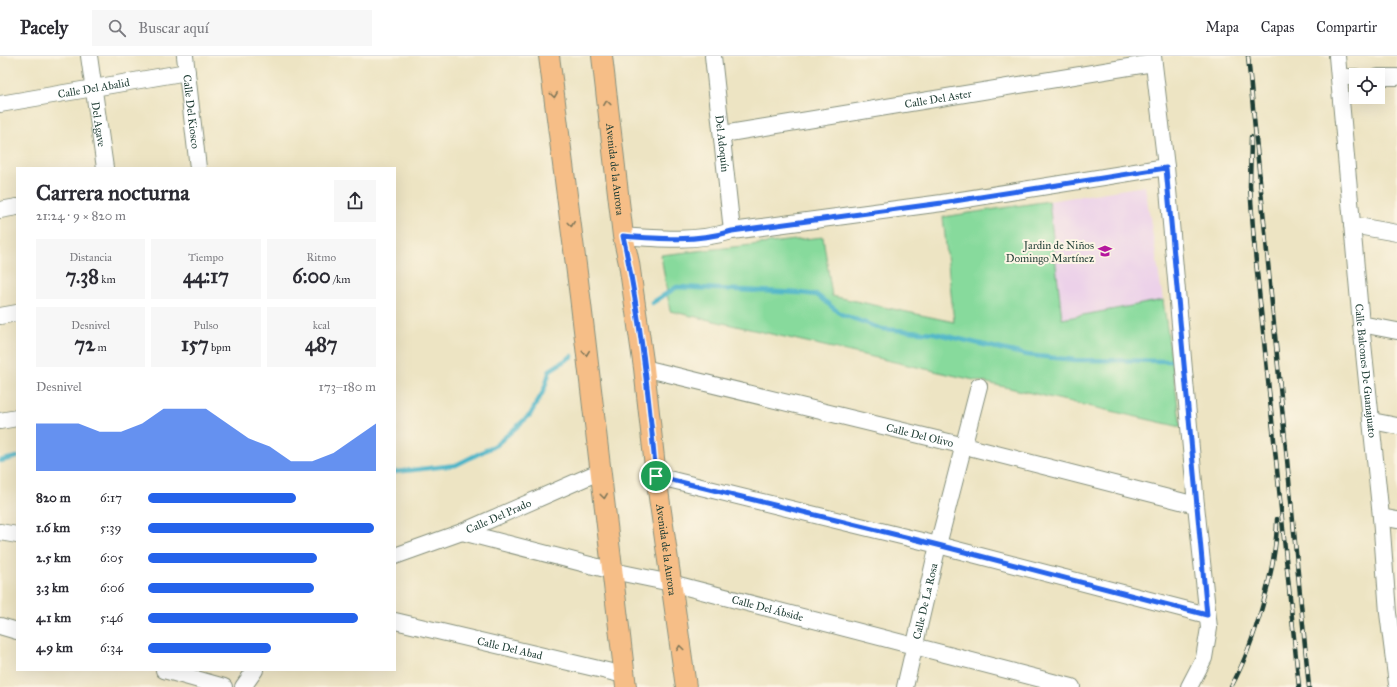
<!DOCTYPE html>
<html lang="es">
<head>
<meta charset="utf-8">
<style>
	:root { --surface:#fff; --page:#f7f7f7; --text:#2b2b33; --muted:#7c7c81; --line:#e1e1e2; --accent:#2563eb }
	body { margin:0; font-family:"IM FELL Great Primer",serif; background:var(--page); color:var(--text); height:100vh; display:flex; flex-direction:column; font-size:15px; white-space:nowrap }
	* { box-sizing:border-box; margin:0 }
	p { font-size:13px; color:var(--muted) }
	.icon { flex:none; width:22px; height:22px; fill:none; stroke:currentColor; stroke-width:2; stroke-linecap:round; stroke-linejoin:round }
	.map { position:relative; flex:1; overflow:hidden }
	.side { position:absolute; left:16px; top:111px; width:380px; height:504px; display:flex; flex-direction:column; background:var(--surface); border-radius:0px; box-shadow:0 4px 16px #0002 }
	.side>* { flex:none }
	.controls { position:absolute; left:1349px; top:12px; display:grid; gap:8px }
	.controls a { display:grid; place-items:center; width:36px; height:36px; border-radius:0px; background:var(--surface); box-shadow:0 4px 16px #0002; font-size:20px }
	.pin { position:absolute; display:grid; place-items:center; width:34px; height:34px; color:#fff; margin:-17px; border:2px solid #fff; border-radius:50%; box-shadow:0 1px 4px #0007 }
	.round { display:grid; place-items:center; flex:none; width:42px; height:42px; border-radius:0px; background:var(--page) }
	.head { display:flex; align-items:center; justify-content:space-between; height:68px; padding:0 20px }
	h1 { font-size:22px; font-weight:700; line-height:30px }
	.metrics { display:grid; grid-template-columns:repeat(3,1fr); gap:6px; height:68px; padding:4px 20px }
	.metrics div { display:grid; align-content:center; border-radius:0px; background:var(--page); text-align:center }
	.metrics b { font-size:20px; font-weight:700 }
	.metrics small { font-size:11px; font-weight:400 }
	.metrics p { font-size:11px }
	.chart { height:112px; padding:8px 20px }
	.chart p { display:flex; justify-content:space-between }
	.chart svg { width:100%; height:72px; margin-top:4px; fill:var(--accent); opacity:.7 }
	ul { padding:0 20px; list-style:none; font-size:13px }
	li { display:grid; grid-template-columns:64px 48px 1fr; align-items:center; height:30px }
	li i { height:10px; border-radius:5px; background:var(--accent) }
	header { display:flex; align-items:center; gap:24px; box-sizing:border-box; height:56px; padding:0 20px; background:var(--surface); border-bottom:1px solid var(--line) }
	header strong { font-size:19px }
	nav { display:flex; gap:22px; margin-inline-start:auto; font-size:14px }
	.search { width:280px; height:36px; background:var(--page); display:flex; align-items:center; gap:10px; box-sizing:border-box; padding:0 14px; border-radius:0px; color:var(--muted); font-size:15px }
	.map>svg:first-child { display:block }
	.built { fill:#ecd1e9 }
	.green { fill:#87da9c; stroke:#538c68 }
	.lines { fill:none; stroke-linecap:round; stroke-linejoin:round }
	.stream { stroke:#4ab4c7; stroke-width:4.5 }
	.minor-casing { stroke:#86907c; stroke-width:18 }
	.major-casing { stroke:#86907c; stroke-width:22 }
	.minor { stroke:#fff; stroke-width:16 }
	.major { stroke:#f6be87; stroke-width:20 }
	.rail-casing { stroke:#1f3d34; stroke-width:4.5 }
	.rail { stroke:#fcf5e5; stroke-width:3; stroke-dasharray:9; stroke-linecap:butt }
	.oneway { stroke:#807759 }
	.route-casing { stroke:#fff; stroke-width:8 }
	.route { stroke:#2563eb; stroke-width:5 }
	.labels { text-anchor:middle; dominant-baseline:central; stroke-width:4; stroke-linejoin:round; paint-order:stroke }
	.street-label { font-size:11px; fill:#1f3d34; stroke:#fcf5e5 }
	.poi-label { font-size:11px; fill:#1f3d34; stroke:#fcf5e5; text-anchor:end }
</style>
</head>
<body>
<header>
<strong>Pacely</strong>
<div class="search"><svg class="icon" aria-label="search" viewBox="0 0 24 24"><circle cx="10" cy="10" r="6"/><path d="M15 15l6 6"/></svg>Buscar aquí</div>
<nav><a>Mapa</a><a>Capas</a><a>Compartir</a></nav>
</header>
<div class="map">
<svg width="1397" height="631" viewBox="0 0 1397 631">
	<rect width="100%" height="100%" fill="#fcf5e5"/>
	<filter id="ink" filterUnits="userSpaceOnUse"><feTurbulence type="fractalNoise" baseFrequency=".025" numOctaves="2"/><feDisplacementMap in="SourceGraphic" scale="8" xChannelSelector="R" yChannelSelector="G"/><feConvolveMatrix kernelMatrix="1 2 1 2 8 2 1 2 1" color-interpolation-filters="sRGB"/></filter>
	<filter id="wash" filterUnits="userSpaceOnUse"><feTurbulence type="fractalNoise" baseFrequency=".012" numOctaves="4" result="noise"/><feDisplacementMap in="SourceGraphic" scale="16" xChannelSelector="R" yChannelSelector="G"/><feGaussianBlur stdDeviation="0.9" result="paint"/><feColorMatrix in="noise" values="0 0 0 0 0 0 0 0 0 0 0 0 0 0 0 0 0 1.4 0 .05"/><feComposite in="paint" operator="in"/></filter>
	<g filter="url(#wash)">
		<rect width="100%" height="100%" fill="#ede4c3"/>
		<path class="built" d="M1145 130 1163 244 1062 263 1049 145Z"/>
		<path class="green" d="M1049 145 1062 263 1163 244 1181 371 670 255 661 199 823 181 832 240 954 266 943 161Z"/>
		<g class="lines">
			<g class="stream">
				<path d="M652 247 677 231 800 237 817 239 841 258 882 273 934 277 1027 299 1075 304 1172 305"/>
				<path d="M0 405 17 401"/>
				<path d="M395 416 456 409 496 389 530 359 544 334 550 314 572 300"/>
			</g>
		</g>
	</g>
	<g filter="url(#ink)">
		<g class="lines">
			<defs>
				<g id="minor">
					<path id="s1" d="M89 0 105 112"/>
					<path id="s2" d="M185 0 198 112"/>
					<path id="s3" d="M713 0 732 175"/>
					<path d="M1153 0 1166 111 1196 449 1209 572 1204 602 1189 631"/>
					<path id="s4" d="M1337 0 1361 268 1381 461 1388 557 1397 628"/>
					<path d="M1339 21H1356"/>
					<path d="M1378 21H1397"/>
					<path id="s5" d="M0 48 187 16"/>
					<path id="s6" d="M723 78 1153 7"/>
					<path d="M0 154 17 151"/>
					<path d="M1352 169 1397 177"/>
					<path d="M623 180C660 183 697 186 732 175L942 147 1166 111"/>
					<path d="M0 260 17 257"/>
					<path d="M1361 268 1397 275"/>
					<path id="s7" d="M644 312 965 390 1196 449"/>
					<path d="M0 365 17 362"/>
					<path d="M1372 365 1397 370"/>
					<path d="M656 420 938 489 1207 559"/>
					<path d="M1381 461 1397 464"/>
					<path d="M0 476 17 479"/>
					<path id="s8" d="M462 476 613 515 671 527 1072 631"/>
					<path id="s9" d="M395 500 462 476 601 415"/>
					<path id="s10" d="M395 565 624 619"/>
					<path d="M0 570 17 575"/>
					<path d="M164 614 224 631"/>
					<path d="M243 631 255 614"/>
					<path id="s11" d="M905 631 938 489 979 330"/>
				</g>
				<g id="major">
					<path d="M549 0 580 240 626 631"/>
					<path id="s12" d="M602 0 623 180 629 207 644 312 656 420 686 631"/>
				</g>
			</defs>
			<use href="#minor" class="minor-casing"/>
			<use href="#major" class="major-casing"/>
			<use href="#minor" class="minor"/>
			<use href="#major" class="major"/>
			<defs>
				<g id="rail">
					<path d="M1248 0 1309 631"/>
					<path d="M1251 81 1250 130 1254 186 1299 631"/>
					<path d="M1231 631C1254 589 1277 511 1277 463"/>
				</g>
			</defs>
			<use href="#rail" class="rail-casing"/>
			<use href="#rail" class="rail"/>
		</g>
		<defs><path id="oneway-chevron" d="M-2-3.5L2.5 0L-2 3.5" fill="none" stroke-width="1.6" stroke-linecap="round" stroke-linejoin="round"/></defs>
		<g class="oneway">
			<use href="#oneway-chevron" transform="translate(554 39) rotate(83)"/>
			<use href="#oneway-chevron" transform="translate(607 47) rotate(-97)"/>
			<use href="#oneway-chevron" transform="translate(571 168) rotate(83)"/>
			<use href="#oneway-chevron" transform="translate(586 297) rotate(84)"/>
			<use href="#oneway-chevron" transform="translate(604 440) rotate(83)"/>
			<use href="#oneway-chevron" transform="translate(680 592) rotate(-98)"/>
		</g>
	</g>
	<g class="lines" filter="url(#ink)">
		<defs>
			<path id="route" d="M1166 112 1207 559 938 489 656 420C649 342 640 257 623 180 660 183 697 186 732 175L942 147Z"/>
		</defs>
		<use href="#route" class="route-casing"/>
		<use href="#route" class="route"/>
	</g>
	<defs>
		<symbol id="school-bare" viewBox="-9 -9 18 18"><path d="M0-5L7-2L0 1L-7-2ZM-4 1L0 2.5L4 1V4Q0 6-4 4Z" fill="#b5179e" stroke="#fcf5e5" stroke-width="2.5" paint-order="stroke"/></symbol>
	</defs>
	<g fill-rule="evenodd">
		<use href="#school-bare" x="1095" y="185" width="20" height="20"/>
	</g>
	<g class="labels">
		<g class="street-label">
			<text stroke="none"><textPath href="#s5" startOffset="95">Calle Del Abalid</textPath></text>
			<text stroke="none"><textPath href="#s6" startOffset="218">Calle Del Aster</textPath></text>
			<text stroke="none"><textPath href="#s2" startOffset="56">Calle Del Kiosco</textPath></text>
			<text stroke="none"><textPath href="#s1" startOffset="69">Del Agave</textPath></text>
			<text stroke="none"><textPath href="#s3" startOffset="88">Del Adoquín</textPath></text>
			<text stroke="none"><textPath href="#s12" startOffset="114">Avenida de la Aurora</textPath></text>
			<text stroke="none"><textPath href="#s4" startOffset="316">Calle Balcones De Guanajuato</textPath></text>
			<text stroke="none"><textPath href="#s7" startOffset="284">Calle Del Olivo</textPath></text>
			<text stroke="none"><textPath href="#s9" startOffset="111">Calle Del Prado</textPath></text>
			<text stroke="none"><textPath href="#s12" startOffset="498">Avenida de la Aurora</textPath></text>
			<text stroke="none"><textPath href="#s11" startOffset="88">Calle De La Rosa</textPath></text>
			<text stroke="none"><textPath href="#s8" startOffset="315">Calle Del Ábside</textPath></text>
			<text stroke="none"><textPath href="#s10" startOffset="118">Calle Del Abad</textPath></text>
		</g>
		<g class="poi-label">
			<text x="1094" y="189">Jardin de Niños<tspan x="1094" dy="13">Domingo Martínez</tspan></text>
		</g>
	</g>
</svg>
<div class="controls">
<a><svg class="icon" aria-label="locate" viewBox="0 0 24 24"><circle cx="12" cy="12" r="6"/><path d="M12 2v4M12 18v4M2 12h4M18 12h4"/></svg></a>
</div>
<div class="pin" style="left:656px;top:420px;background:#1e9e55"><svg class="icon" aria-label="arrive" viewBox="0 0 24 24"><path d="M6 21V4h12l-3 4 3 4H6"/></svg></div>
<section class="side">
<div class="head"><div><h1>Carrera nocturna</h1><p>21:24 · 9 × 820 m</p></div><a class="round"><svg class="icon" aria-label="share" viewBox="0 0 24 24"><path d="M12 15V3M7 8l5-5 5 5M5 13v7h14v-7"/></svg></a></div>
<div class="metrics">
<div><p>Distancia</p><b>7.38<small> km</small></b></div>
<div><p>Tiempo</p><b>44:17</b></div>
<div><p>Ritmo</p><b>6:00<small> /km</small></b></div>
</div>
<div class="metrics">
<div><p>Desnivel</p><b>72<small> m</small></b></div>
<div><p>Pulso</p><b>157<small> bpm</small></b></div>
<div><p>kcal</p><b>487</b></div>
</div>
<div class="chart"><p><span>Desnivel</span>173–180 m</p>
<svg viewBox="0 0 160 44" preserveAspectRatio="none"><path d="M0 44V15L10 15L20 15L30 20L40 20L50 15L60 6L70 6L80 6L90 15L100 24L110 29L120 38L130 38L140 33L150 24L160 15V44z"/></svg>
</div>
<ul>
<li><b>820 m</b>6:17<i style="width:65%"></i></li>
<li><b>1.6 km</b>5:39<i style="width:99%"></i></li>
<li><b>2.5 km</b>6:05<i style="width:74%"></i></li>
<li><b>3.3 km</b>6:06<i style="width:73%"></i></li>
<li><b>4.1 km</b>5:46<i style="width:92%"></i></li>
<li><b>4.9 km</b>6:34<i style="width:54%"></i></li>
</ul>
</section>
</div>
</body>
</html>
